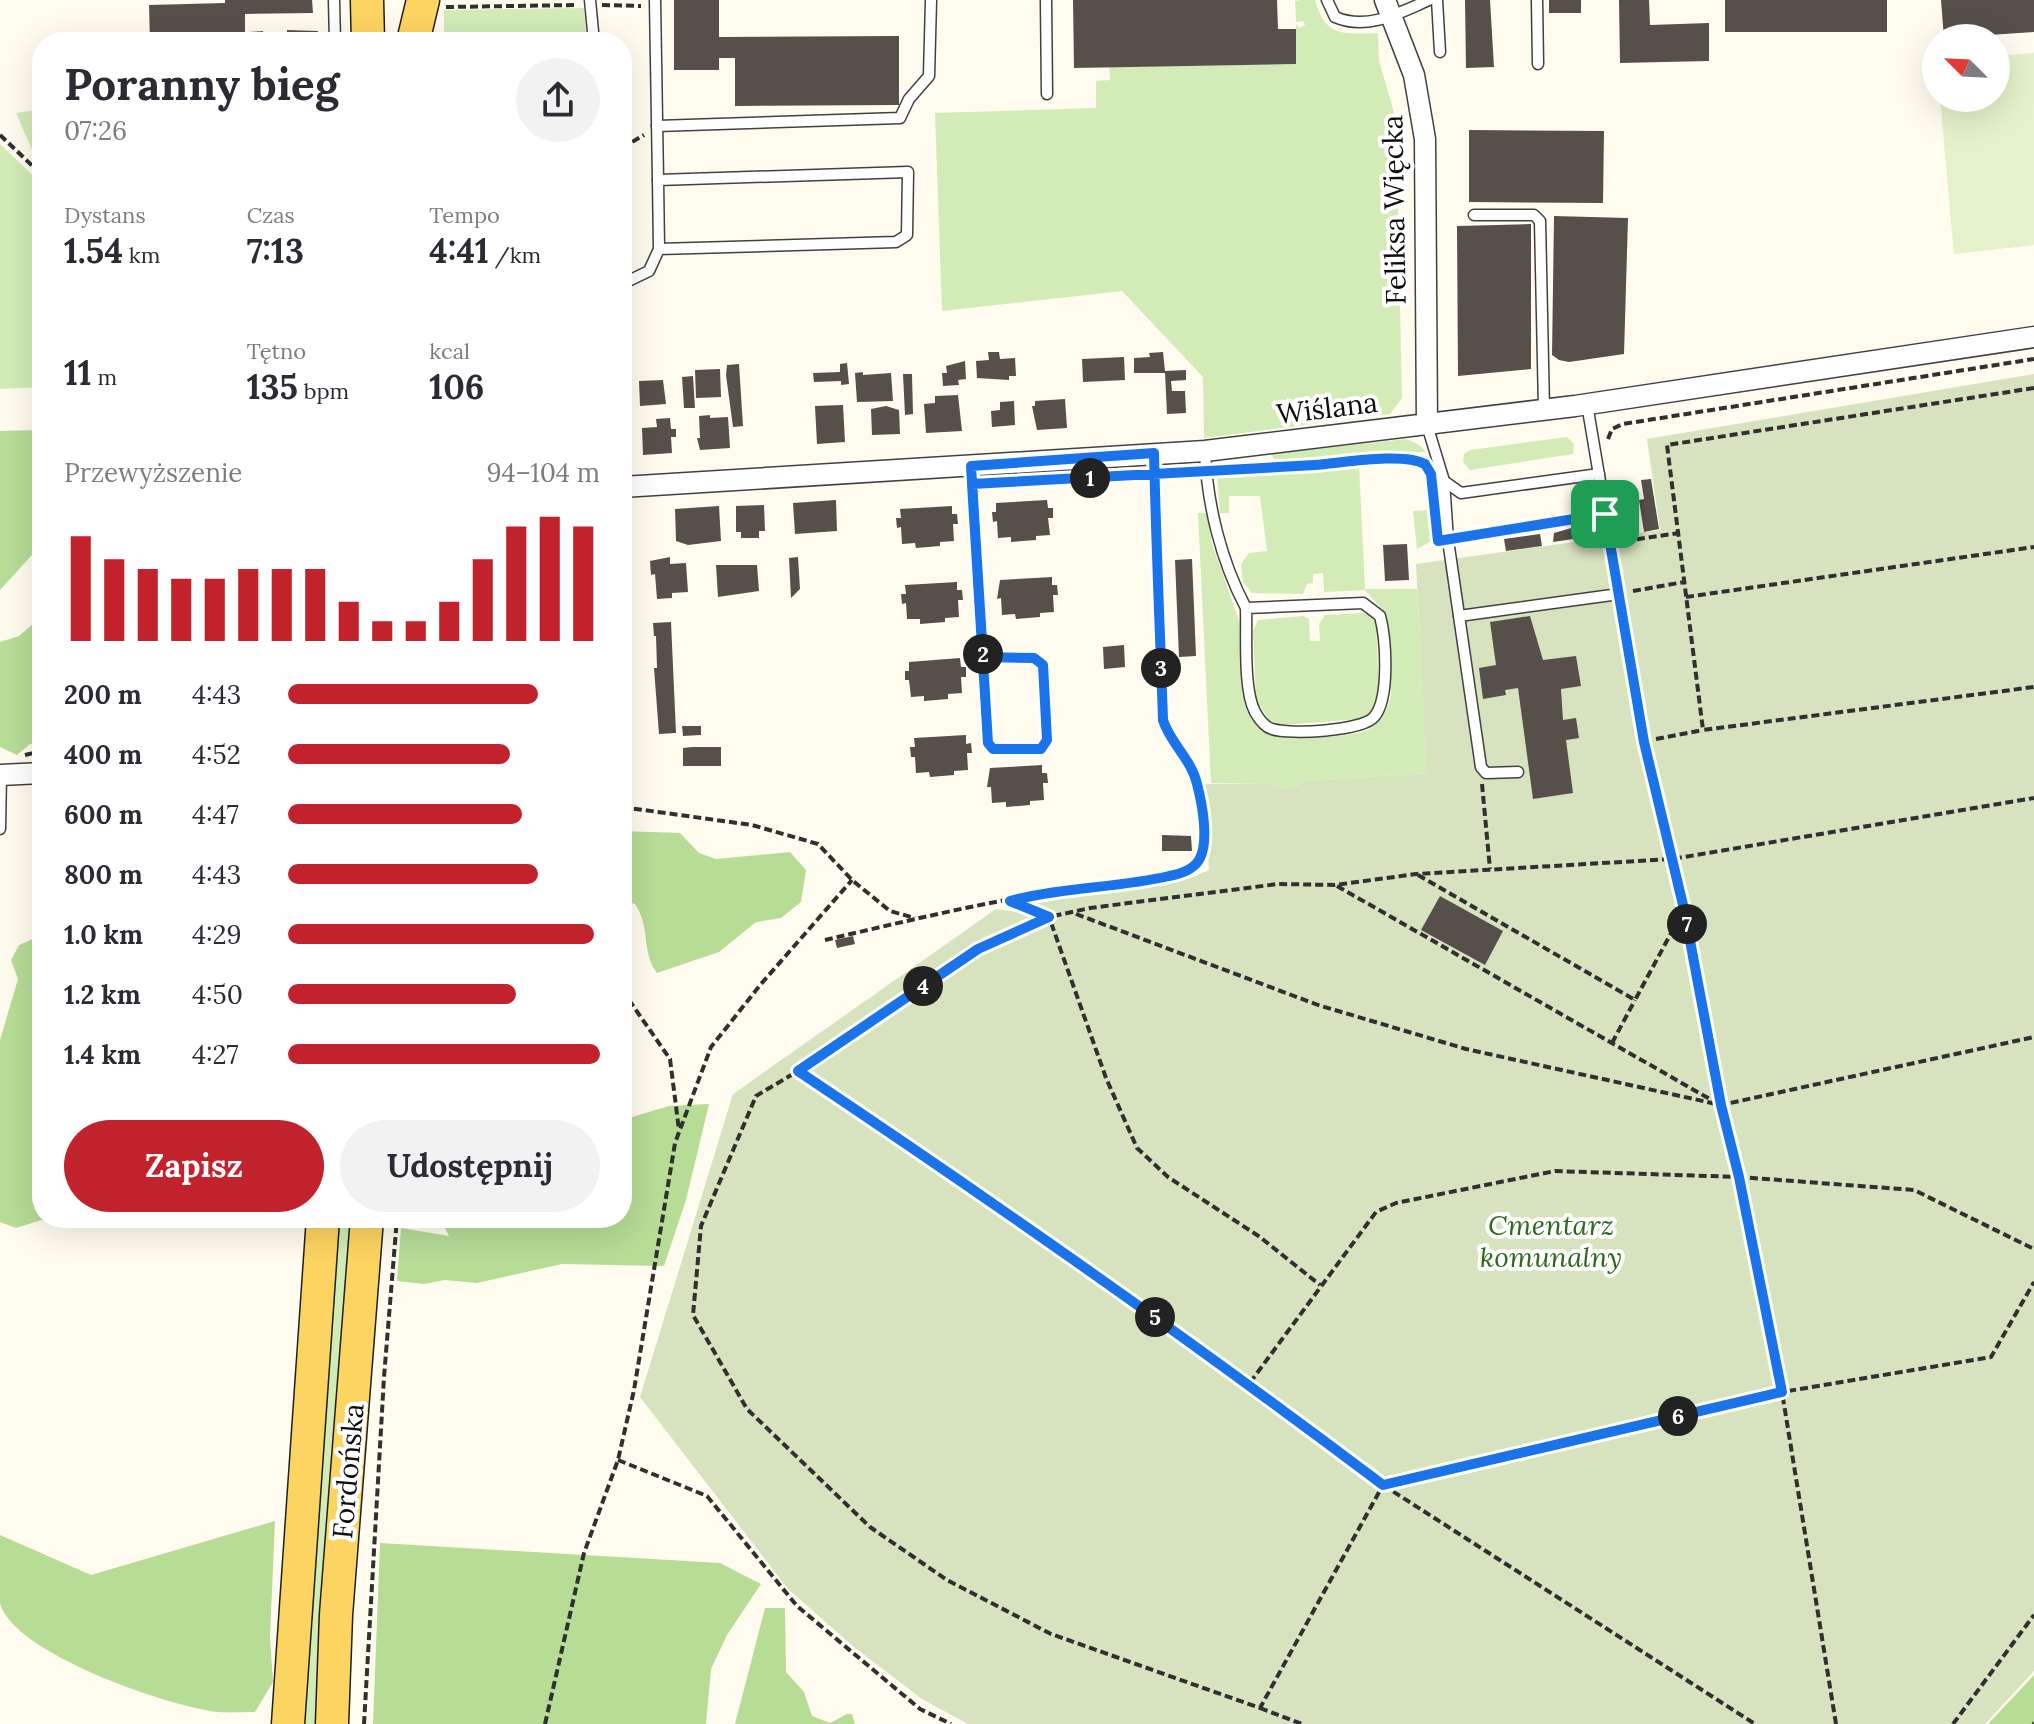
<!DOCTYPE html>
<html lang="pl">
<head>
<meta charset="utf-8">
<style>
	:root { --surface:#fff; --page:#f2f2f3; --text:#2b2b33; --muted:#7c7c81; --accent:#c2222c }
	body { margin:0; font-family:Lora,serif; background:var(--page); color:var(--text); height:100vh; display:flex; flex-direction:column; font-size:30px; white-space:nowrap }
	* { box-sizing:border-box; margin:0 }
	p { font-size:26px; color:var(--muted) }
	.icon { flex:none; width:44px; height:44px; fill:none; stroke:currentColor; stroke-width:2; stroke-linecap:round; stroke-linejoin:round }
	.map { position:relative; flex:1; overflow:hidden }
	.side { position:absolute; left:32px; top:32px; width:600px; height:1196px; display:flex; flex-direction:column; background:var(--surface); border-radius:32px; box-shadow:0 8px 32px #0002 }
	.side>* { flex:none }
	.needle { width:52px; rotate:294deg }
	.buttons { position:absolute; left:1922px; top:24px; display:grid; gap:16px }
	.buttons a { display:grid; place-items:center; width:88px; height:88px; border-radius:50%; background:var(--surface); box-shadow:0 8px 32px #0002; font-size:40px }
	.pin { position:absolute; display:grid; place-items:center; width:68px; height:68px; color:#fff; margin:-34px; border-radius:16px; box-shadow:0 4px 12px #0006 }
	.km { position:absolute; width:40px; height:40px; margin:-20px; border-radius:50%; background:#222; color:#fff; font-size:22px; line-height:40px; text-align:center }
	.round { display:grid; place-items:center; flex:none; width:84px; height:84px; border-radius:42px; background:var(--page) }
	.summary { display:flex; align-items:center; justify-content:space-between; height:136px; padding:0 32px }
	h1 { font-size:44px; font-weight:800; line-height:60px }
	.metrics { display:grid; grid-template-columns:repeat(3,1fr); gap:12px; height:136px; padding:8px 32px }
	.metrics div { display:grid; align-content:center }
	.metrics b { font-size:34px; font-weight:800 }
	.metrics small { font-size:22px; font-weight:400 }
	.metrics p { font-size:22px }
	.chart { height:224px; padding:16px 32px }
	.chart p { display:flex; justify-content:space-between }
	.chart svg { width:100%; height:144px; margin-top:8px; stroke:var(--accent); stroke-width:6 }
	.button { display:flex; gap:16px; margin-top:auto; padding:16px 32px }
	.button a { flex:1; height:92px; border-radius:48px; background:var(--accent); color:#fff; font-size:32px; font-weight:800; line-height:92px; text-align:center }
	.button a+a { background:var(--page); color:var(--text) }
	ul { padding:0 32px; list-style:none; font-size:26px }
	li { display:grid; grid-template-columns:128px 96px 1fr; align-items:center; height:60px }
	li i { height:20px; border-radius:10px; background:var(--accent) }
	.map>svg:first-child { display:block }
	.green { fill:#d2ebb7 }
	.forest { fill:#b6dc96 }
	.cemetery { fill:#d7e2bf }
	.pitch { fill:#e4f1c9 }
	.building { fill:#574f4a }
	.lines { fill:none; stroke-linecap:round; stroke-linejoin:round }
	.lane-casing { stroke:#414141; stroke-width:13 }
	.street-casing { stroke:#414141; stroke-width:23 }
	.primary-casing { stroke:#1f1f1f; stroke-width:35 }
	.path { stroke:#303030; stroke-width:4; stroke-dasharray:8 4; stroke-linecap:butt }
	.lane { stroke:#fff; stroke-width:10 }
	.street { stroke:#fff; stroke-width:20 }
	.primary { stroke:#fcd462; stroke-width:32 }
	.route-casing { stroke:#fff; stroke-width:16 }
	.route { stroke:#1a73e8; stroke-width:10 }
	.labels { text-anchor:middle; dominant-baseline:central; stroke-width:8; stroke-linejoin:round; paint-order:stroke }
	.street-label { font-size:28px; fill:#0e0e0e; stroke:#fff }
	.park-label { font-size:28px; font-style:italic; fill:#2d681c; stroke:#fff }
</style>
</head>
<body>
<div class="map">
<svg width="2034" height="1724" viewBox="0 0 2034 1724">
	<rect width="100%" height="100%" fill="#fffcef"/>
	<g class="green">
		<path d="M1300 0H1315C1325 38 1345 34 1378 33L1379 61 1396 119 1402 398 1390 414 1204 438 1203 377 1122 291 942 311 935 113 1096 108V81L1110 80 1109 67 1296 64V24L1299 28 1305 25 1303 21 1296 22 1295 1Z"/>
		<path d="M584 8 587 42H444V10Z"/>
		<path d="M42 109V165L36 159 16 113Z"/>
		<path d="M0 144 42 184V387L0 389Z"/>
		<path d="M1567 437 1574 444 1573 454 1470 470 1463 462 1464 454 1470 450Z"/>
		<path d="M1406 439 1418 444 1426 452 1313 457 1274 462 1272 454Z"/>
		<path d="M1359 466 1365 589H1417L1428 773 1307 781 1287 790 1271 783H1211L1198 513H1207L1212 544 1240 623 1246 709C1252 723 1262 732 1277 737 1296 739 1356 738 1371 728 1382 721 1388 708 1391 696L1387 615 1365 590 1324 592 1323 573 1313 574V583L1307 584 1303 594 1252 593 1243 582 1241 564 1249 553 1267 551 1260 496H1229V513H1220L1217 475Z"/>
		<path d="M1432 510 1437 538 1417 549 1413 511Z"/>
		<path d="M1364 613 1370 614 1376 624 1379 690 1373 710 1362 719 1281 725 1269 720 1256 700 1253 631 1258 620 1303 616 1309 619 1310 641H1320L1319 624 1325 615Z"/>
		<path d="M336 1218H357L322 1724H300Z"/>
	</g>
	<g class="forest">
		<path d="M42 430V544L0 590V431Z"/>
		<path d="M42 616V743L30 744 17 755 0 747V642L19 636Z"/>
		<path d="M622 831 680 833 699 853 716 859 790 852 806 870 801 902 781 918 756 922 719 952 657 973C641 952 651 928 635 904L622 901Z"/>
		<path d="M42 935V1218H48L16 1228 0 1222V1040L18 979 11 960 19 945Z"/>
		<path d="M709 1104 686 1200 664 1266 562 1264 477 1283 445 1280 424 1284 397 1281 401 1228 449 1236 440 1218H622V1120L669 1106Z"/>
		<path d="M275 1521 270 1637 273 1682 255 1712C242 1712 230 1713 218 1712 170 1707 12 1653 0 1603 0 1583 0 1556 0 1535L91 1575Z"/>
		<path d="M380 1543 720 1563 761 1584 727 1635 711 1669 706 1724H373Z"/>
		<path d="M765 1608H785L786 1672 804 1692 812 1716 830 1723 847 1714H852L855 1724H735Z"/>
		<path d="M2034 1675V1724H1988Z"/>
	</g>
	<path class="cemetery" d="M2034 374V1671L1985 1724H968L922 1699 854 1647 788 1589 640 1397 733 1094 996 909 1030 914 1034 899 1193 877 1209 870 1204 784 1271 783 1287 790 1307 781 1427 773 1416 564 1660 530 1647 439Z"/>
	<path class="pitch" d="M2034 53V245L1954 254 1940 98H1996V56Z"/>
	<g class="building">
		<path d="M225 0H312L313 13 245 14V42H150L149 5 225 3Z"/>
		<path d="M674 0H719V37L899 36V105L735 106V58H719V70H674Z"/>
		<path d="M1073 0H1277L1278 29H1296V64L1074 68Z"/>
		<path d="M1465 0H1490L1494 67 1466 68Z"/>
		<rect x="1549" y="0" width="32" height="13"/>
		<path d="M1619 0H1649L1650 25 1709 23V61L1620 63Z"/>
		<rect x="1725" y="0" width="162" height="32"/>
		<path d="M1941 0H2034V32L1944 38Z"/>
		<path d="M287 30 318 31 317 42H287Z"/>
		<path d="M263 31 264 42H249V32Z"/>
		<path d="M1469 130 1604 131 1603 203 1469 202Z"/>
		<path d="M1554 216 1628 218 1624 354 1569 362 1559 360 1552 355Z"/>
		<path d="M1531 224V369L1458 376 1457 226Z"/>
		<path d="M988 352H999L1000 359 1015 358 1016 376H1009V380L977 378 976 361 989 360Z"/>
		<path d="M1163 352 1165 371 1186 370V380L1171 381 1172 391H1185L1186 413 1167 414 1165 373H1134V358L1150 357 1149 353Z"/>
		<path d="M1124 357 1125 380 1083 382 1082 359Z"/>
		<path d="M965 361 966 379 958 380 959 385 943 386 942 373H947L946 366Z"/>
		<path d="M847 363 849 384 841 385V381L814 382 813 373 840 372V364Z"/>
		<path d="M739 364 743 426 733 427 726 375 727 365Z"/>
		<path d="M720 369 721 397 696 398 695 370Z"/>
		<path d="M863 372V375L891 373 893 401 857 402 855 373Z"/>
		<path d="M903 374H912L913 414 905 415Z"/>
		<path d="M693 376 695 408H684L682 377Z"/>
		<path d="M663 380 666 404 640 406 639 381Z"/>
		<path d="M958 395 962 431 926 433 924 404 935 403V396Z"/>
		<path d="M1065 399 1067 428 1037 430 1032 406H1035V401Z"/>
		<path d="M1014 401 1015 425 992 427 991 411 1000 410V402Z"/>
		<path d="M843 405 845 442 817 444 815 406Z"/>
		<path d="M886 406 899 410 900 434 872 435 871 409Z"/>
		<path d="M710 415V418L728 417 730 448 700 450 697 438H700L699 416Z"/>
		<path d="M670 418 671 429H676V437H671L672 453 643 455 642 428 657 427 656 419Z"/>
		<path d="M1651 479 1659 529 1644 532 1639 500 1644 499 1641 480Z"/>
		<path d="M836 500 837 531 795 534 793 503Z"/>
		<path d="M1047 500 1048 508H1053V518H1048L1050 535 1036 536V540L1011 542V537L998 538 997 521 993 522 992 512H996V503Z"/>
		<path d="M764 505 765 531H759V538H741V532H736V506Z"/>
		<path d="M719 506 721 541 688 545 676 541 675 509Z"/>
		<path d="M952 506V514H957L958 524H953L954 541 940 542V546L916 548 915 543 902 544 901 527 897 528 896 518H901L900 509Z"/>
		<path d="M1575 527 1589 528 1593 536 1553 542 1554 533Z"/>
		<path d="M1540 534 1542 546 1506 551 1504 539Z"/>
		<path d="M1407 544 1409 580 1385 581 1383 545Z"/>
		<path d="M670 557V564L686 563 688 592 672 593V598L657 599 655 574 651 575 650 561Z"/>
		<path d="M798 557 800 589 791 598 789 558Z"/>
		<path d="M1192 559 1196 656 1179 657 1175 560Z"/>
		<path d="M716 565H757L759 591 718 597Z"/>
		<path d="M1052 577V585H1057L1058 595H1053L1054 612 1040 613V617L1016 619 1015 614 1002 615 1001 598 997 599 1000 580Z"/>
		<path d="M957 582V590H962L963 600H958L959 617 945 618V622L920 624V619H907L906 603 902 604 901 594H906L905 585Z"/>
		<path d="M1530 616 1543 660 1576 656 1581 686 1561 689 1563 720 1576 718 1579 738 1566 740 1573 793 1533 799 1518 688 1505 690 1506 695 1483 699 1479 668 1496 665 1490 622Z"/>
		<path d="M671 622 676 733 659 734 654 668H657L656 636H654L653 623Z"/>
		<path d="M1124 645 1125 667 1104 669 1103 647Z"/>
		<path d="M960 658 961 667H966V677H961L962 693 948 694V699L924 701V696L911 697 909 680H905V671H909V662Z"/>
		<path d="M682 726H701V735L683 736Z"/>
		<path d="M966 735V744L971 743 972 753H967L968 770 954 771V775L930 777 929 772 916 773 915 757H911L910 747H915L914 738Z"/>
		<path d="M692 747H721V766H683V748Z"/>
		<path d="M1042 765V773H1047L1048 783H1043L1044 800 1030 801V805L1006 807V802L992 803 991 787H987L990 768Z"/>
		<path d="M1162 835 1191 836 1192 851H1162Z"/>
		<path d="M1440 896 1503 931 1485 965 1421 930Z"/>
		<path d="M853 936 855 944 837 948 835 940Z"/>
	</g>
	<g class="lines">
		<defs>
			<g id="lane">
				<path d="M334 0 335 42"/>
				<path d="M590 0 594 42"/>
				<path d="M655 0 658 180"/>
				<path d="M1046 0 1047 94"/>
				<path d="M1327 0 1335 17C1367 31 1399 13 1429 0"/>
				<path d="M1437 0 1440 52"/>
				<path d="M1537 0 1538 64"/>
				<path d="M657 126 900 118 909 99 929 76 931 0"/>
				<path d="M1474 215H1534L1540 221 1544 409"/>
				<path d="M622 284 649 271 659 249 658 180 908 172 907 235 896 242 659 249"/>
				<path d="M1587 404 1644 742"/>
				<path d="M1427 425 1444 481 1461 493 1599 474"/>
				<path d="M1205 451C1207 504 1221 561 1246 608L1363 603 1380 616C1386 639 1390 699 1374 717 1362 731 1290 735 1272 729 1265 727 1259 719 1255 712 1243 689 1247 636 1246 608"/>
				<path d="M971 466 988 743 993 749H1041L1047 740 1043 665 1034 658 983 657"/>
				<path d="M1444 481 1448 540 1481 767 1486 773 1518 772"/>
				<path d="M1459 616 1619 594"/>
				<path d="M0 829 1 775"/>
			</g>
			<g id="street">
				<path d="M1385 0 1414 75 1425 139 1427 425"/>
				<path d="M622 487 1205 451 1575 406 2034 337"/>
				<path d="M0 775 42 773"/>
			</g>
			<g id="primary">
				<path d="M367 0 368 42"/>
				<path d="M413 42 423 0"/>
				<path d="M288 1724 323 1218"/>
				<path d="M332 1724 336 1615 367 1218"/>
			</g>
		</defs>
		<use href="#lane" class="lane-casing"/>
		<use href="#street" class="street-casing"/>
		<use href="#primary" class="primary-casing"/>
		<g class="path">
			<path d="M602 5 641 6"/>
			<path d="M446 7 577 5"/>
			<path d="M0 135 42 175"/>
			<path d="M622 148 644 135"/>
			<path d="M2034 388 1667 445 1703 730 2034 687"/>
			<path d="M1608 439 1612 429 1623 424 2034 359"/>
			<path d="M1231 469 1408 459 1425 464"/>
			<path d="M1460 538 1593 516"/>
			<path d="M1625 541 1679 533"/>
			<path d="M1633 591 1684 582"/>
			<path d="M1686 597 2034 547"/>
			<path d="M1656 739 1703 730"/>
			<path d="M1647 754 1684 909 1721 1105 1739 1177 1914 1190 2034 1249"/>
			<path d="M25 755 42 751"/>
			<path d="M1482 784 1490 869"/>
			<path d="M622 807 752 825 818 844 852 880 890 911 915 918"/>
			<path d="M1418 875 1635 1000 1683 911"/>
			<path d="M1337 886 1715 1102"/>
			<path d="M1011 901 1049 917 1106 1078 1137 1148 1168 1177 1260 1237 1320 1285"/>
			<path d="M1076 914 1318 1005 1466 1049 1721 1105 2034 1037"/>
			<path d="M825 940C915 919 1009 896 1100 885 1123 882 1192 881 1201 856 1208 835 1202 792 1192 772 1183 753 1169 740 1163 720L1154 474"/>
			<path d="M622 990 670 1059 679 1130"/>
			<path d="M1612 1043 1635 1000"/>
			<path d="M798 1071 978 949 1049 917 1090 908 1278 884 1335 885 1416 874 1672 859 2034 798"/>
			<path d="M1249 1384 1383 1485 1755 1724"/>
			<path d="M618 1460 707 1496 797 1606 920 1709 951 1724"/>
			<path d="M1260 1708 1302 1724"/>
			<path d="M364 1724 384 1377 397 1218"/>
			<path d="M545 1724 584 1553 618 1460 634 1390 675 1143 711 1047 761 984 852 880"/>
			<path d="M1836 1724 1782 1392 1739 1177 1555 1171 1396 1203 1376 1212 1249 1384 1011 1213 798 1071 756 1096 701 1226 693 1315 747 1409 870 1527 947 1580 1051 1634 1260 1708 1383 1485 1782 1392 1991 1357 2034 1282"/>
			<path d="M1953 1724 2034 1615"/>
			<path d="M2033 1724 2034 1723"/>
		</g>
		<use href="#lane" class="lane"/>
		<use href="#street" class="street"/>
		<use href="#primary" class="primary"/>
	</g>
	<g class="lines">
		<defs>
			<path id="route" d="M1605 514 1438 541 1431 474 1425 464C1403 452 1342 463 1315 465 1201 471 1087 478 972 484L988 743 993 749H1041L1047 740 1043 665 1034 658 983 657 971 466 1154 453C1156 542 1160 631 1163 720 1170 743 1192 760 1197 784 1202 803 1209 840 1200 858 1195 869 1180 874 1169 876 1117 888 1063 887 1010 901L1049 917 978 949 798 1071C997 1204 1192 1341 1383 1485L1782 1392 1739 1177 1721 1105 1684 909 1644 742 1605 514"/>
		</defs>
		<use href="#route" class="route-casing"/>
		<use href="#route" class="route"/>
	</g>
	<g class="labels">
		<g class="street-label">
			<text transform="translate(1394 210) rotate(-91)">Feliksa Więcka</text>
			<text transform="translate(1327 408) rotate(-7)">Wiślana</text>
			<text transform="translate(348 1471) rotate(-85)">Fordońska</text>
		</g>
		<g class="park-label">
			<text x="1551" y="1225">Cmentarz<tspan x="1551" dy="32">komunalny</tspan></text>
		</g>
	</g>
</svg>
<div class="buttons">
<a><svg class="needle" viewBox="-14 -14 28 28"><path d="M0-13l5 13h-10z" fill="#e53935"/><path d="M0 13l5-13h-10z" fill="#7c7c81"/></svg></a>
</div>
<div class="pin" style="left:1605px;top:514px;background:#1e9e55"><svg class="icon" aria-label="arrive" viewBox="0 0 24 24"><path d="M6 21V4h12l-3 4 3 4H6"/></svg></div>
<b class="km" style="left:1090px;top:478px">1</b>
<b class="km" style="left:983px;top:654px">2</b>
<b class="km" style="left:1161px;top:668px">3</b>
<b class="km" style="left:923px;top:986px">4</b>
<b class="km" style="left:1155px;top:1317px">5</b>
<b class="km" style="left:1678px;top:1416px">6</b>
<b class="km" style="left:1687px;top:924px">7</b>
<section class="side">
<div class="summary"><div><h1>Poranny bieg</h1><p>07:26</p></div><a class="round"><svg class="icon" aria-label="share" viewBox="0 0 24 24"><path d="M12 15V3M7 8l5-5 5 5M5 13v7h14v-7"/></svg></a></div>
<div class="metrics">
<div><p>Dystans</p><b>1.54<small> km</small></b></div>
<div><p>Czas</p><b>7:13</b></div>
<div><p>Tempo</p><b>4:41<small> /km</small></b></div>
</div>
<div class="metrics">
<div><b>11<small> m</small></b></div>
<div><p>Tętno</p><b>135<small> bpm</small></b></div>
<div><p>kcal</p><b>106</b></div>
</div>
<div class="chart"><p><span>Przewyższenie</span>94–104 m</p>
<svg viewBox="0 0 160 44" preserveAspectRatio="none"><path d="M5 44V12M15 44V19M25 44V22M35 44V25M45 44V25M55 44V22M65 44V22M75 44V22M85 44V32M95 44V38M105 44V38M115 44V32M125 44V19M135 44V9M145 44V6M155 44V9"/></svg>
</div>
<ul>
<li><b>200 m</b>4:43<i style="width:80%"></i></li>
<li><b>400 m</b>4:52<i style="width:71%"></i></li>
<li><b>600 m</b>4:47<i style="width:75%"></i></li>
<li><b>800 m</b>4:43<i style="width:80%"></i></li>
<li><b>1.0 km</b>4:29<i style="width:98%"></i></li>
<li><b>1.2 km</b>4:50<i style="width:73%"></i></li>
<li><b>1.4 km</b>4:27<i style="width:100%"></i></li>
</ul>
<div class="button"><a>Zapisz</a><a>Udostępnij</a></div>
</section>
</div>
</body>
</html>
